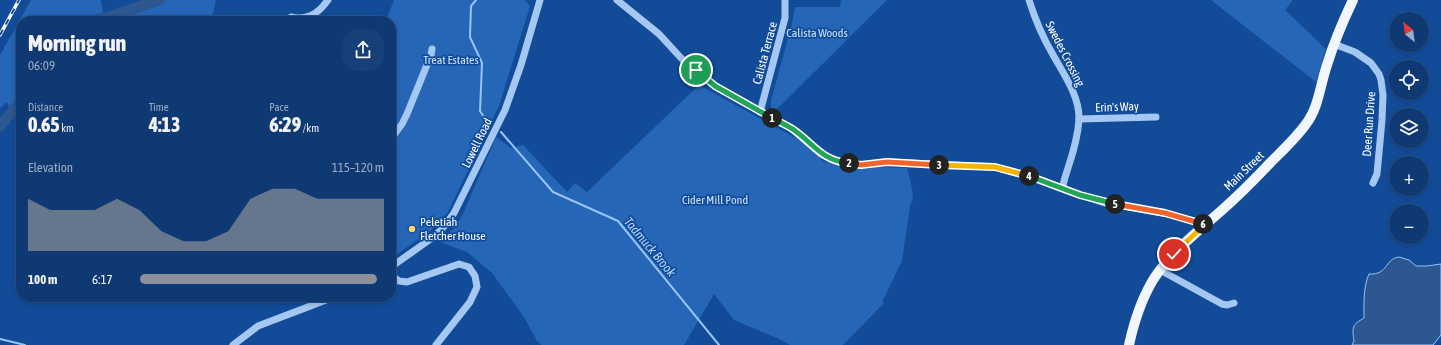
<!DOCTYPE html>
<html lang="en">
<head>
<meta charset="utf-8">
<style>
	:root { --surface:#0e3973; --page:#174078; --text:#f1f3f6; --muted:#9bacc4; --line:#2e5385; --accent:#8c9099 }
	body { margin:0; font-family:"Asap Condensed",sans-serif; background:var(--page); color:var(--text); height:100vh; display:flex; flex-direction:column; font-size:15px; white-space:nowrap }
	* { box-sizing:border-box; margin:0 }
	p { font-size:13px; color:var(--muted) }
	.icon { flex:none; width:22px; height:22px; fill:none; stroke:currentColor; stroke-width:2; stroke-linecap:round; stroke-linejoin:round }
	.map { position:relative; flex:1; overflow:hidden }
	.sheet { position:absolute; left:16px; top:16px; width:380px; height:286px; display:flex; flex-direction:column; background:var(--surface); border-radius:16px; box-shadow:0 2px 6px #0003,0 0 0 1px var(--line) }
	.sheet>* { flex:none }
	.needle { width:26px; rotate:331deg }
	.controls { position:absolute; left:1389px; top:12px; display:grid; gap:8px }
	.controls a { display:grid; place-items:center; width:40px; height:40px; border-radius:50%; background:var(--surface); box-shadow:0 2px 6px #0003,0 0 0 1px var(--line); font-size:20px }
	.pin { position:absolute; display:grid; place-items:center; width:34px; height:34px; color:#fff; margin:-17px; border:2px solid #fff; border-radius:50%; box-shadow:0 1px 4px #0007 }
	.km { position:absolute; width:20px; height:20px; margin:-10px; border-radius:50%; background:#222; color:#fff; font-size:11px; line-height:20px; text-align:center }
	.round { display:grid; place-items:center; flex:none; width:42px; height:42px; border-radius:16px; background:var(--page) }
	.summary { display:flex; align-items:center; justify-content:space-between; height:68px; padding:0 12px }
	h1 { font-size:22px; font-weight:800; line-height:30px }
	.stats { display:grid; grid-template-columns:repeat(3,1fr); gap:6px; height:68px; padding:4px 12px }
	.stats div { display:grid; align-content:center }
	.stats b { font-size:20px; font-weight:800 }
	.stats small { font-size:11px; font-weight:400 }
	.stats p { font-size:11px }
	.chart { height:112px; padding:8px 12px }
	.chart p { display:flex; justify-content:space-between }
	.chart svg { width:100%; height:72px; margin-top:4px; fill:var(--accent); opacity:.7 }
	ul { padding:0 12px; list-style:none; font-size:13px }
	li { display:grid; grid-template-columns:64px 48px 1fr; align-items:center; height:30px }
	li i { height:10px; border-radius:5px; background:var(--accent) }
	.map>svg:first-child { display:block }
	.green { fill:#2566b7 }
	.water { fill:#2c5790; stroke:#97c3f6 }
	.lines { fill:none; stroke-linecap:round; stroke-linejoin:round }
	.stream { stroke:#97c3f6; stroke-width:2 }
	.river { stroke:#2c5790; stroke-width:11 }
	.minor { stroke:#a5c8f3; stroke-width:7 }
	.major { stroke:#f1f6ff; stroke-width:10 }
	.rail-casing { stroke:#fff; stroke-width:3.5 }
	.rail { stroke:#124c99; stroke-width:2; stroke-dasharray:6; stroke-linecap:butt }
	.split-1-casing { stroke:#fff; stroke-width:8 }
	.split-2-casing { stroke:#fff; stroke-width:8 }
	.split-3-casing { stroke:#fff; stroke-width:8 }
	.split-4-casing { stroke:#fff; stroke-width:8 }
	.split-5-casing { stroke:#fff; stroke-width:8 }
	.split-6-casing { stroke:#fff; stroke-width:8 }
	.split-7-casing { stroke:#fff; stroke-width:8 }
	.split-1 { stroke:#22a559; stroke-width:5 }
	.split-2 { stroke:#22a559; stroke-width:5 }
	.split-3 { stroke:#f0652b; stroke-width:5 }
	.split-4 { stroke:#f5b400; stroke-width:5 }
	.split-5 { stroke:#22a559; stroke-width:5 }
	.split-6 { stroke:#f0652b; stroke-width:5 }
	.split-7 { stroke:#f5b400; stroke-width:5 }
	.poi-dot { fill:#ffd467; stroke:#124c99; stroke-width:1.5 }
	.labels { text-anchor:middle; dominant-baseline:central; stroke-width:3.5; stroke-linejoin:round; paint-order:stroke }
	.park-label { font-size:12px; fill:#cde3fd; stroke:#124c99 }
	.street-label { font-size:12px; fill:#fff; stroke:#124c99 }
	.poi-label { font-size:12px; fill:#fff; stroke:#124c99; text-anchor:start }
	.water-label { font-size:13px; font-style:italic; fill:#b1d2fa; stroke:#124c99 }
</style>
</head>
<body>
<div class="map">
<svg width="1441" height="345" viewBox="0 0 1441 345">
	<rect width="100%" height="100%" fill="#124c99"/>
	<g class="green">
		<path d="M31 0H101L103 13 86 17 81 21H21V97L12 107H9L7 102 0 108V55Z"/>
		<path d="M159 0H216L211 21H97Z"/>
		<path d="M394 0H525L530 6 499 106 448 212 429 232 391 258V21H386Z"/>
		<path d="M841 0H887L775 111 771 109V101L792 23 795 7H840Z"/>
		<path d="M1211 0H1293L1285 10 1326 49 1316 82Z"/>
		<path d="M699 85 801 141 823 161 839 166 907 168 911 183 913 198 910 206 902 261 882 302 884 303 843 345H790L777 338 734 320 714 294 684 345H542L537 341 524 317 492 273 467 252 440 242 454 228 462 216 496 137 511 148 523 145 567 192 575 183 587 192Z"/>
	</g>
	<path class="water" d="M1399 257 1409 260 1416 266H1427L1441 264V335L1433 345H1352L1354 341C1352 327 1352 325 1364 318 1364 305 1363 287 1369 274 1389 275 1384 259 1399 257Z"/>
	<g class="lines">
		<g class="stream">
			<path d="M476 0 471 6 470 37 482 63 480 111 488 123"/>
			<path d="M501 132 553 192 618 221 719 345"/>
			<path d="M0 339 25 345"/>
		</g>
		<g class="river">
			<path d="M97 21 159 0"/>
			<path d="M0 126 21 101"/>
		</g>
		<g class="minor">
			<path d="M617 0 659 34 681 58 715 86 792 129 821 154 841 163 861 165 887 162 995 167 1041 180 1080 195 1105 203 1165 213 1205 224"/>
			<path d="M1029 0C1035 19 1042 36 1052 53 1063 73 1080 96 1079 120 1078 136 1073 153 1068 168 1066 175 1063 181 1063 188"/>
			<path d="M291 17C307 21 318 14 328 0"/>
			<path d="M1334 44 1355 52 1371 63 1379 74 1381 80 1383 95 1382 120 1377 174 1373 183"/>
			<path d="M760 112 785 18V0"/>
			<path d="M1079 119 1156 117"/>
			<path d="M391 139 402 124 407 114 431 55 432 49"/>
			<path d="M391 267 432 238 442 229 454 213 505 110 521 65 540 0"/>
			<path d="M1160 270 1222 304 1227 305 1234 303"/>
			<path d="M391 275 399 281 407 282 459 264 469 267 475 276 477 287 470 302 436 345"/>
			<path d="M233 345 258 326 334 297"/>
		</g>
		<path class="major" d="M1129 345C1134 322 1141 300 1153 280 1170 253 1197 232 1221 211 1238 196 1255 179 1271 162 1283 150 1296 138 1306 124 1319 107 1320 85 1327 65 1334 42 1343 21 1353 0"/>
		<defs>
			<path id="rail" d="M0 35 19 0"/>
		</defs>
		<use href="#rail" class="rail-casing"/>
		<use href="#rail" class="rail"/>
	</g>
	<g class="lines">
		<defs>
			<path id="split-1" d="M696 70 715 86 772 118"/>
			<path id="split-2" d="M772 118C779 122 787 125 794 130 814 144 822 161 849 163"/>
			<path id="split-3" d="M849 163 861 165 887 162 939 165"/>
			<path id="split-4" d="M939 165 995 167 1029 176"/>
			<path id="split-5" d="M1029 176 1080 195 1115 204"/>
			<path id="split-6" d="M1115 204 1165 213 1203 224"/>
			<path id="split-7" d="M1174 254 1205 224H1203"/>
		</defs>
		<use href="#split-1" class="split-1-casing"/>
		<use href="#split-2" class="split-2-casing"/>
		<use href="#split-3" class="split-3-casing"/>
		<use href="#split-4" class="split-4-casing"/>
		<use href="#split-5" class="split-5-casing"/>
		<use href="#split-6" class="split-6-casing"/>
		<use href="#split-7" class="split-7-casing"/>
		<use href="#split-1" class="split-1"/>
		<use href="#split-2" class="split-2"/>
		<use href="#split-3" class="split-3"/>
		<use href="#split-4" class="split-4"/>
		<use href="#split-5" class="split-5"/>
		<use href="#split-6" class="split-6"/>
		<use href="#split-7" class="split-7"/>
	</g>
	<circle class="poi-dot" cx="412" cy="229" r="4"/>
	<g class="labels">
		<g class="park-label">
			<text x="817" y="33">Calista Woods</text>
			<text x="451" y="60">Treat Estates</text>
			<text x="715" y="200">Cider Mill Pond</text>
		</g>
		<g class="street-label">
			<text transform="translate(765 53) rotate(-75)">Calista Terrace</text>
			<text transform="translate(1065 54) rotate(63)">Swedes Crossing</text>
			<text transform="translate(1117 107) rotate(-2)">Erin's Way</text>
			<text transform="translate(1369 124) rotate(-86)">Deer Run Drive</text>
			<text transform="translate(477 143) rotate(-64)">Lowell Road</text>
			<text transform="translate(1244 171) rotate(-44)">Main Street</text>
		</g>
		<g class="poi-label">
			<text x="420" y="222">Peletiah<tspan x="420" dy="14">Fletcher House</tspan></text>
		</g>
		<g class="water-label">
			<text transform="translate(650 247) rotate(50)">Tadmuck Brook</text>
		</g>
	</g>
</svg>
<div class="controls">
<a><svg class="needle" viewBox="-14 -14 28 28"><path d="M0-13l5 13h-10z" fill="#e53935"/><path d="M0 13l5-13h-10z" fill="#9bacc4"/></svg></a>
<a><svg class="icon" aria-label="locate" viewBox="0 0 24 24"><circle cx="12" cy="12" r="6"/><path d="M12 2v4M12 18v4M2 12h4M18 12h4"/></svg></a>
<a><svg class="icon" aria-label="layers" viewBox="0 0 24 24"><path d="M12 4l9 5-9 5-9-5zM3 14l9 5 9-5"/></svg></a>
<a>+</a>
<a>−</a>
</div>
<div class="pin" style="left:696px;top:70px;background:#1e9e55"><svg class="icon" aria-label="arrive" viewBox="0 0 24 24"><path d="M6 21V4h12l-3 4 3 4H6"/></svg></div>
<div class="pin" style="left:1174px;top:254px;background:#d93025"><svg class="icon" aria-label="check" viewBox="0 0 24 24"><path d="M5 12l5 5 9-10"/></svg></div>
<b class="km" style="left:772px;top:118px">1</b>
<b class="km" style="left:849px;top:163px">2</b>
<b class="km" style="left:939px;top:165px">3</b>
<b class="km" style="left:1029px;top:176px">4</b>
<b class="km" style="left:1115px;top:204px">5</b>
<b class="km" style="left:1203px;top:224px">6</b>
<section class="sheet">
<div class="summary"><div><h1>Morning run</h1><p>06:09</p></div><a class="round"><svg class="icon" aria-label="share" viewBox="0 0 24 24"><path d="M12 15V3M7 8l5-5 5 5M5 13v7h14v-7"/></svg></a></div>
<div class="stats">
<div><p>Distance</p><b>0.65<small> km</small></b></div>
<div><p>Time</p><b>4:13</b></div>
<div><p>Pace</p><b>6:29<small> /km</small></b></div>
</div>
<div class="chart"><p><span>Elevation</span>115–120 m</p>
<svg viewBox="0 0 160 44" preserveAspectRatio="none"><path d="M0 44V12L10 19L20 19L30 19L40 12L50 19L60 32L70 38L80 38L90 32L100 12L110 6L120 6L130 12L140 12L150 12L160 12V44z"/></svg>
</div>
<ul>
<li><b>100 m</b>6:17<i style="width:97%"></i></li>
</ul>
</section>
</div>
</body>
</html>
